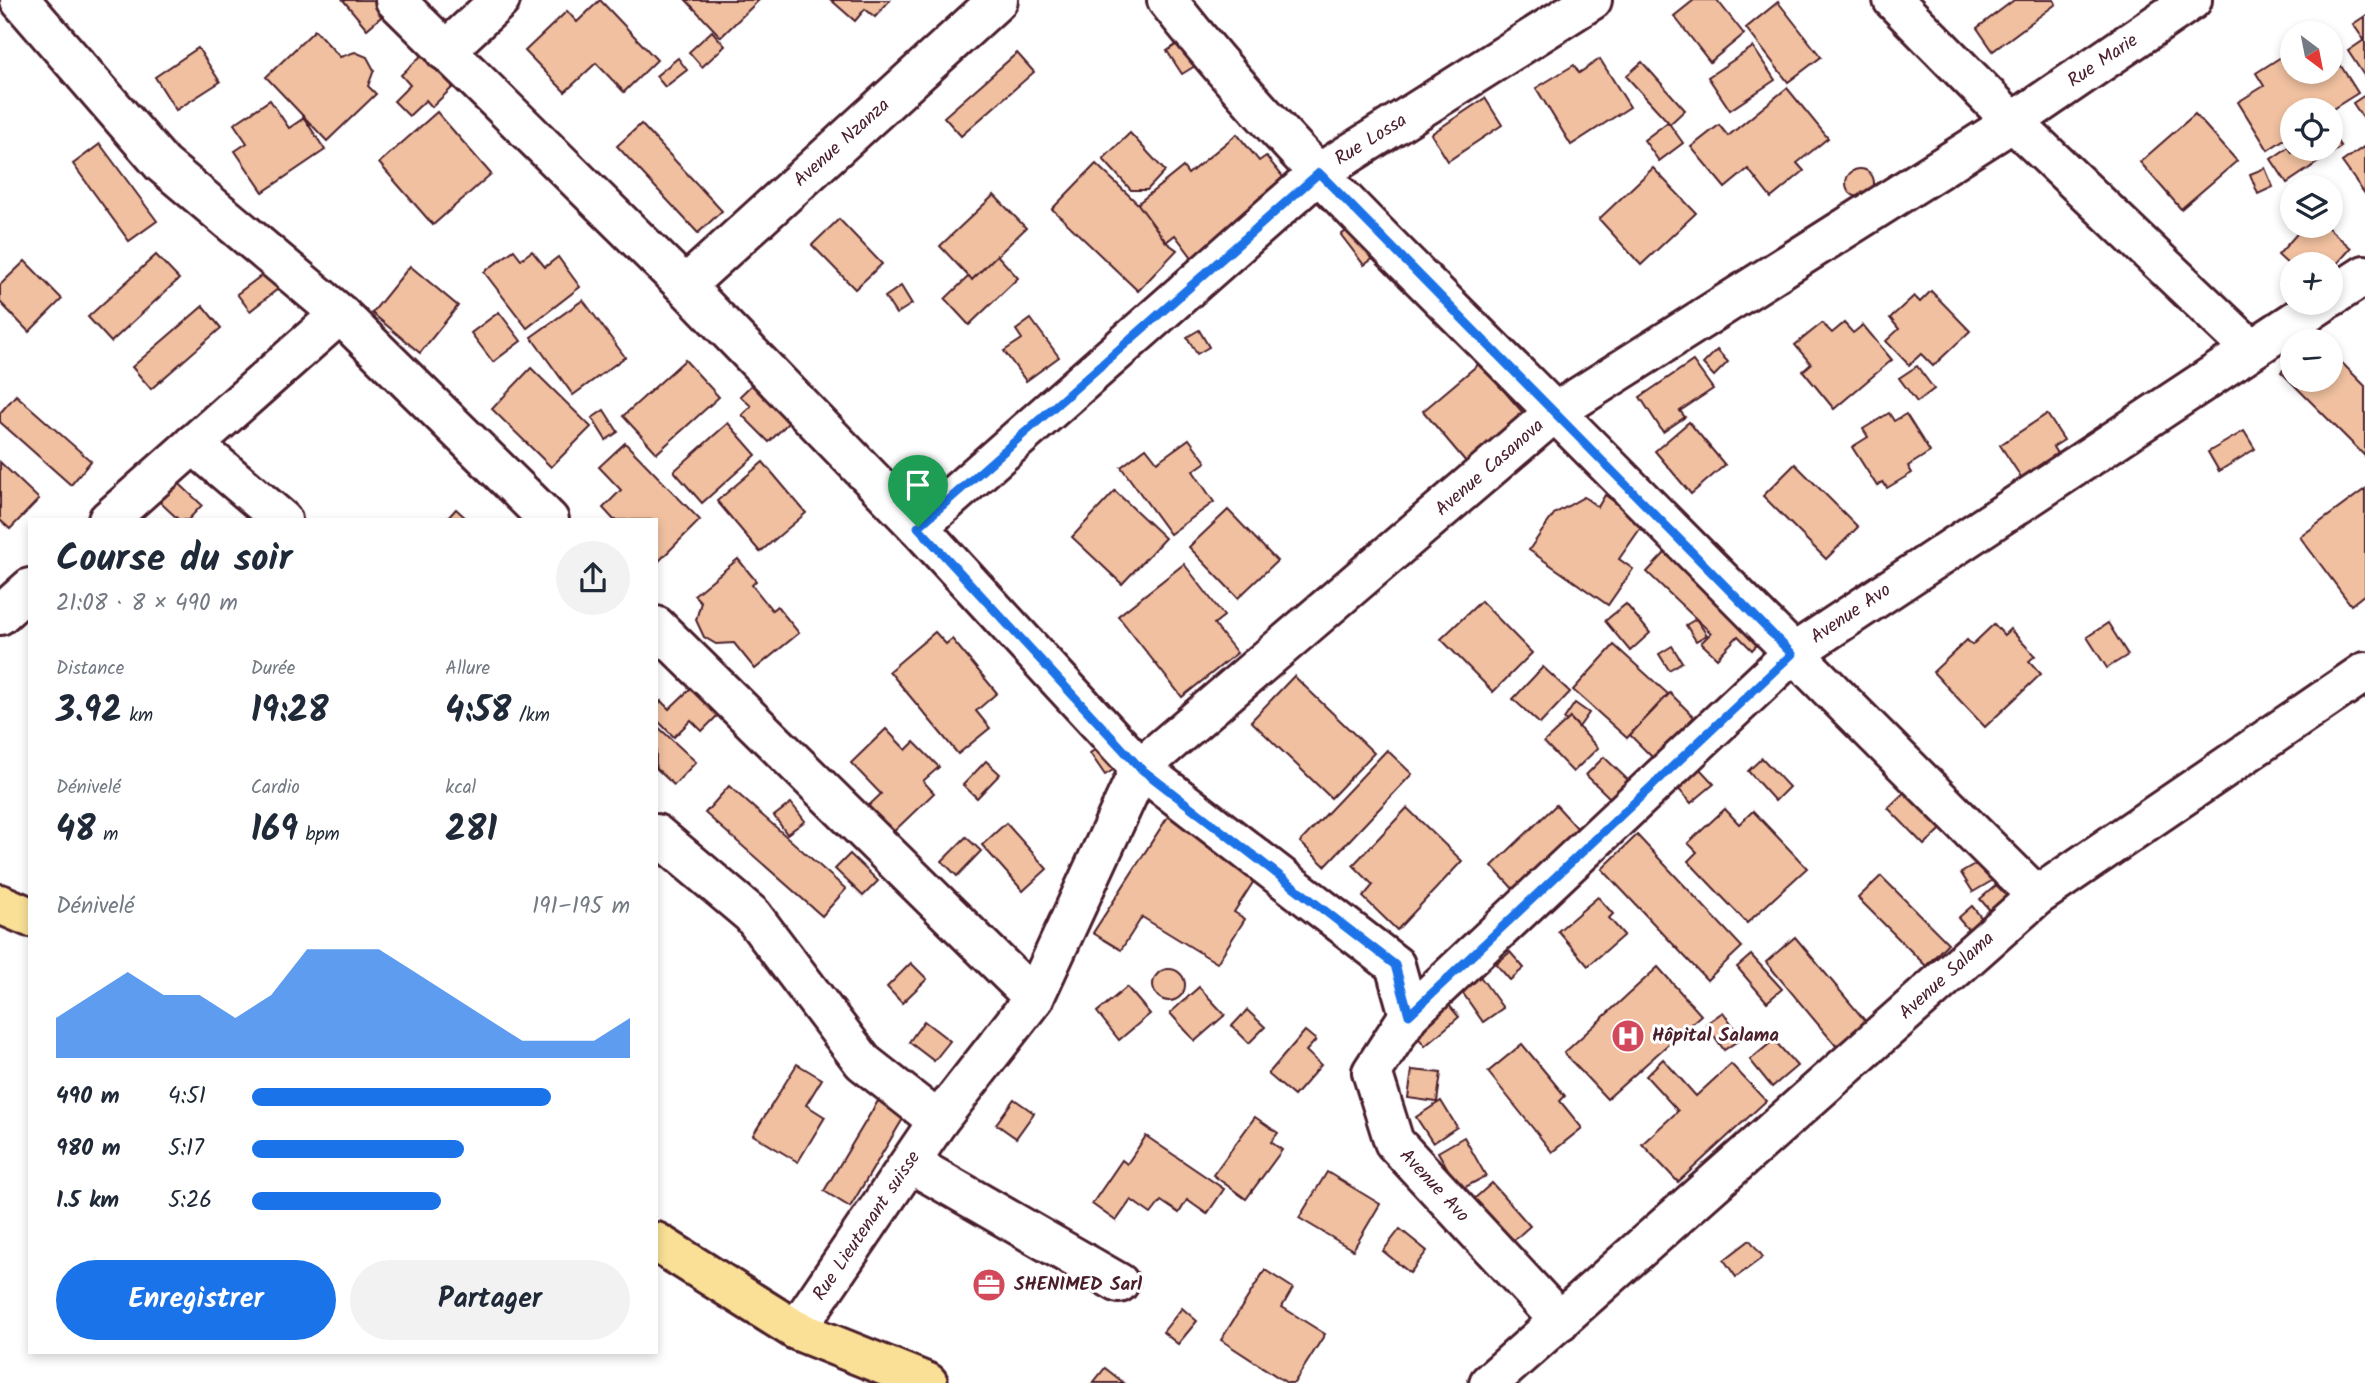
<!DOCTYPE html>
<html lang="fr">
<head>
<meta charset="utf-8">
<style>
	:root { --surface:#fff; --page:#f2f2f3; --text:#1f2937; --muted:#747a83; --accent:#1a73e8 }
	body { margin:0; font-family:Kalam,sans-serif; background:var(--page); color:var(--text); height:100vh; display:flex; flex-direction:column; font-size:26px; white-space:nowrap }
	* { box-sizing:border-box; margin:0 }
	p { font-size:23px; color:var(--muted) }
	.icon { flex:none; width:38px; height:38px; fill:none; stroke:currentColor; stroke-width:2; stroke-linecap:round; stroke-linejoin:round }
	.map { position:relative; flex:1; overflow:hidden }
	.details { position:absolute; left:28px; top:518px; width:630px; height:836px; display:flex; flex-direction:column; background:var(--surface); border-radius:0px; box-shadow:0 4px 10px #0003 }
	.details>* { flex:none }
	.needle { width:46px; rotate:148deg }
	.fabs { position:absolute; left:2280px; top:21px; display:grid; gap:14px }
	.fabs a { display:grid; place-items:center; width:63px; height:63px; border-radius:50%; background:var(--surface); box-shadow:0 4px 10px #0003; font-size:35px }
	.pin { position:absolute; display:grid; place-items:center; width:60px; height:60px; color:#fff; margin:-72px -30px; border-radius:50% 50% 50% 0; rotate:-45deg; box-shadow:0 0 7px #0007 }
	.pin .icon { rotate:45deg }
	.round { display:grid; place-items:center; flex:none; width:74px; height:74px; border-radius:37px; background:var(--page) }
	.headline { display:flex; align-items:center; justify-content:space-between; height:119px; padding:0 28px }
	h1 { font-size:38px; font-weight:700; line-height:52px }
	.metrics { display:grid; grid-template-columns:repeat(3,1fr); gap:10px; height:119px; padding:7px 28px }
	.metrics div { display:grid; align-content:center }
	.metrics b { font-size:35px; font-weight:700 }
	.metrics small { font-size:19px; font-weight:400 }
	.metrics p { font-size:19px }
	.chart { height:196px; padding:14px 28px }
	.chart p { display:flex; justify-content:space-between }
	.chart svg { width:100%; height:126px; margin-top:7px; fill:var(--accent); opacity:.7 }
	.primary-button { display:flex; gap:14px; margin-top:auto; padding:14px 28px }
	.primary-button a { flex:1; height:80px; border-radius:42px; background:var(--accent); color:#fff; font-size:28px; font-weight:700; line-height:80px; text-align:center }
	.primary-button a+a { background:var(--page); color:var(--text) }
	ul { padding:0 28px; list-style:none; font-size:23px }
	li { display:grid; grid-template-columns:112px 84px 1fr; align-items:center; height:52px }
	li i { height:18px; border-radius:9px; background:var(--accent) }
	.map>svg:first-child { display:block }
	.building { fill:#f0c0a0; stroke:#4a1f2b; stroke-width:2 }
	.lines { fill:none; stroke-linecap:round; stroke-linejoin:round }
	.street-casing { stroke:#4a1f2b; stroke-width:44 }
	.primary-casing { stroke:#4a1f2b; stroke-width:44 }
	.street { stroke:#fff; stroke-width:38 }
	.primary { stroke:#f9e096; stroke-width:38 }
	.route-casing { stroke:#fff; stroke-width:14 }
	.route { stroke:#1a73e8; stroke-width:9 }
	.labels { text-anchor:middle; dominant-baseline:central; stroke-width:6; stroke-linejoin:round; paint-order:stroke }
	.street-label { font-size:19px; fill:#4a1f2b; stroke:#fff }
	.poi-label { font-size:19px; font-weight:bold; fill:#4a1f2b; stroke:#fff; text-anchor:start }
</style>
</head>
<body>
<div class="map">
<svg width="2365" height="1383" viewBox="0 0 2365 1383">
	<rect width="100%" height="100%" fill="#fff"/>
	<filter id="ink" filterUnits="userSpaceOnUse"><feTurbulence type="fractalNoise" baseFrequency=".0143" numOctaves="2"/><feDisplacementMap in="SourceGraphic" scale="14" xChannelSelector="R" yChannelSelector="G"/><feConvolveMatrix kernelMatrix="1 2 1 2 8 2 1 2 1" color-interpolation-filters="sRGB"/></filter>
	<g filter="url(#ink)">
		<g class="building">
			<path d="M343 0H393L396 4 367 29Z"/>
			<path d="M600 0 657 60 624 92 596 63 565 92 525 51 567 11 577 22Z"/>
			<path d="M686 0H759L721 37Z"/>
			<path d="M831 0H890L875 17 865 9 855 21Z"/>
			<path d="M1694 0H1717L1744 34 1710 62 1674 16Z"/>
			<path d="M2014 0H2054L2056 4 1993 51 1977 28Z"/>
			<path d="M1778 2 1821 57 1788 82 1746 28Z"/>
			<path d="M2365 16V77L2348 51 2364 40 2353 24Z"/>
			<path d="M315 30 340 57 355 52 367 57 374 70 368 86 376 94 327 141 266 77Z"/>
			<path d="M712 31 725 46 702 67 689 52Z"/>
			<path d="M1192 34 1208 58 1182 74 1167 51Z"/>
			<path d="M1753 47 1775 80 1730 110 1708 77Z"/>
			<path d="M198 48 220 82 176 110 155 77Z"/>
			<path d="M2292 50V72H2331V61L2336 58 2358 93 2331 110H2292V134L2268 150 2238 102 2264 86 2256 73Z"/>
			<path d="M424 53 455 85 432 107 426 100 409 116 394 101 410 85 401 75Z"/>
			<path d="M1017 53 1034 72 961 136 944 117Z"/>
			<path d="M678 58 687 70 665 87 656 76Z"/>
			<path d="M1600 59 1630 107 1571 145 1536 88 1574 65 1579 73Z"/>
			<path d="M1642 62 1685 110 1670 124 1626 76Z"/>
			<path d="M1787 88 1828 138 1797 163 1804 171 1771 198 1748 169 1725 188 1691 147 1719 125 1728 136Z"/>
			<path d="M2365 95V121L2353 103Z"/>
			<path d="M1485 98 1502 125 1448 161 1431 134Z"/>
			<path d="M270 100 289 128 304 118 325 150 263 192 235 151 247 143 234 124Z"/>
			<path d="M437 112 491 174 433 225 379 163Z"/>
			<path d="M2195 114 2237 161 2181 209 2140 162Z"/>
			<path d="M1668 122 1683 143 1659 161 1644 140Z"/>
			<path d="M641 124 722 211 698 233 617 146Z"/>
			<path d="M1130 133 1165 171 1147 190H1131L1103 159Z"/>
			<path d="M2331 133 2341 147 2287 183 2271 159 2289 147 2292 153 2297 149H2331Z"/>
			<path d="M1237 134 1259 161 1266 156 1288 183 1194 260 1175 235 1166 242 1136 205 1183 167 1188 174Z"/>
			<path d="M100 144 157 221 129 241 73 164Z"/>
			<path d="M2365 146V194L2342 162Z"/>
			<path d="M1096 164 1138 204 1166 242 1177 250 1138 291 1052 209Z"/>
			<path d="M1653 168 1696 213 1641 265 1599 219Z"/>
			<path d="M2265 168 2273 187 2258 194 2250 174Z"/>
			<circle cx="1860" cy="183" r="14"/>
			<path d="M994 195 1026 228 972 280 940 246Z"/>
			<path d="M839 219 882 264 855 289 812 245Z"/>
			<path d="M1362 219 1385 250 1364 265 1341 235Z"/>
			<path d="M2304 226H2326L2351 248 2331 271V264H2292V268L2278 255Z"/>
			<path d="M514 250 521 259 532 251 545 267 558 257 580 287 527 328 484 272Z"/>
			<path d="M156 255 179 279 111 342 88 317Z"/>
			<path d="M997 255 1018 278 969 325 945 299 969 276 972 280Z"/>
			<path d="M25 261 62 299 29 332 0 302V285Z"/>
			<path d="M410 266 458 306 420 353 372 313Z"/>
			<path d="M266 272 279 288 250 311 237 294Z"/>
			<path d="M901 286 912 304 896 314 885 297Z"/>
			<path d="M1931 291 1970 331 1933 366 1921 354 1909 365 1886 341 1899 329 1890 318 1914 296 1920 302Z"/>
			<path d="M583 300 625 357 573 395 531 337Z"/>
			<path d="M203 306 221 328 151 389 132 367Z"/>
			<path d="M499 312 521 341 493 362 471 333Z"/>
			<path d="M1031 319 1059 357 1026 381 1004 351 1022 339 1016 330Z"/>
			<path d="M1822 323 1832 333 1844 323 1853 333 1863 325 1892 360 1834 409 1803 371 1811 364 1795 345Z"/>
			<path d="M1199 330 1209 347 1197 354 1187 337Z"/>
			<path d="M1717 350 1728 362 1714 376 1703 364Z"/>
			<path d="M2331 352 2365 386V456L2281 372 2292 361V380H2331Z"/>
			<path d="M685 360 719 397 657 453 623 416Z"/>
			<path d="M1693 361 1713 389 1680 411 1685 417 1663 432 1640 397Z"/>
			<path d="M1480 363 1524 414 1467 463 1423 411Z"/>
			<path d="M1917 366 1934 389 1917 402 1899 378Z"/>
			<path d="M531 368 591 427 551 467 492 409Z"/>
			<path d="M765 372 801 410 769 442 742 415 751 406 740 396Z"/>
			<path d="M16 395 91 461 71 485 0 422V413Z"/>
			<path d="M604 410 618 432 606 440 592 418Z"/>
			<path d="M1889 413 1894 421 1906 414 1930 452 1908 466 1912 473 1887 488 1883 482 1877 486 1852 447 1868 437 1863 429Z"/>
			<path d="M2047 414 2064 440 2053 447 2061 460 2025 483 2000 445Z"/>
			<path d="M1689 422 1725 465 1691 494 1655 451Z"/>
			<path d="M728 423 756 455 702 503 674 471Z"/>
			<path d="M2244 431 2255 449 2219 471 2208 452Z"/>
			<path d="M1189 439 1206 462 1193 471 1214 502 1170 534 1121 467 1146 448 1157 462Z"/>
			<path d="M625 443 700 520 656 564V520H614L603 508 621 490 599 467Z"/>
			<path d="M0 462 39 499 10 529 0 520Z"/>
			<path d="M763 462 806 513 760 552 717 501Z"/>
			<path d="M1795 464 1858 527 1826 559 1763 496Z"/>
			<path d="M166 471 202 505 188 520H179L148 491Z"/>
			<path d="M2365 489V594L2351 605 2300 537Z"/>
			<path d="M1115 491 1165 538 1122 584 1072 537Z"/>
			<path d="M1605 495 1644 523 1619 559 1633 569 1608 605 1529 550 1554 514 1584 497 1598 507Z"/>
			<path d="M456 509 468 520H446Z"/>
			<path d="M1228 510 1277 561 1238 598 1189 547Z"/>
			<path d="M1680 537 1774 627 1752 650 1738 636 1717 658 1701 643 1711 633 1647 572Z"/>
			<path d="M738 559 756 581 752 585 772 610 777 606 799 633 755 669 734 643 716 644 704 637 696 620 701 602 694 595Z"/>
			<path d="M1184 564 1224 616 1214 624 1237 653 1182 697 1118 616Z"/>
			<path d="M1481 601 1532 653 1493 692 1441 639Z"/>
			<path d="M1626 604 1650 633 1630 651 1605 621Z"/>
			<path d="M1696 619 1707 635 1696 641 1686 625Z"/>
			<path d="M2108 623 2128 655 2107 668 2087 637Z"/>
			<path d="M1994 624 2004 635 2010 629 2035 656 2029 661 2041 674 1985 727 1933 672 1967 640 1972 645Z"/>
			<path d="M935 632 946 644 952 639 997 693 976 711 990 728 958 754 889 671Z"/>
			<path d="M1614 645 1668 694 1627 738 1573 690Z"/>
			<path d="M1672 646 1682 662 1669 670 1659 654Z"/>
			<path d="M1543 667 1570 692 1540 724 1513 699Z"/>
			<path d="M1294 676 1374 753 1331 798 1251 721Z"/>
			<path d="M692 687 719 714 702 731 691 720 674 737 656 719V706L661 701 669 709Z"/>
			<path d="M1670 693 1694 717 1653 758 1630 735Z"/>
			<path d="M1575 703 1589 713 1579 727 1570 718 1567 721 1564 719Z"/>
			<path d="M1570 718 1598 748 1573 772 1544 742Z"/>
			<path d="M656 725 696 762 674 785 656 768Z"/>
			<path d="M886 729 906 750 914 742 939 767 923 781 934 793 888 837 863 811 881 794 851 763Z"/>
			<path d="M1111 739 1126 762 1105 775 1090 753Z"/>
			<path d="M1387 750 1412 774 1325 866 1300 842Z"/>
			<path d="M1604 757 1628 780 1610 798 1586 775Z"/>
			<path d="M1762 758 1789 787 1775 801 1748 771Z"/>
			<path d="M986 761 1000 774 977 798 963 785Z"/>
			<path d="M1699 768 1714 784 1691 803 1677 787Z"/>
			<path d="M1914 783 1951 820 1924 845 1888 808Z"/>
			<path d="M729 786 846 889 822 916 705 813Z"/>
			<path d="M791 803 805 821 787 834 774 816Z"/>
			<path d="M1556 805 1579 830 1515 891 1492 866Z"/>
			<path d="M1407 808 1462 861 1397 930 1363 897 1373 885 1353 865Z"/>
			<path d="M1725 809 1739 824 1753 811 1807 868 1747 923 1688 861 1697 852 1688 843Z"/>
			<path d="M1169 815 1259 873 1234 912 1245 919 1217 963 1142 917 1121 950 1093 933Z"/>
			<path d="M1006 823 1047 869 1023 891 982 845Z"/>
			<path d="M1637 835 1742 947 1707 980 1602 869Z"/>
			<path d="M966 837 981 851 957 876 942 861Z"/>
			<path d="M850 854 878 881 863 896 835 869Z"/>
			<path d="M1983 860 1995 879 1973 892 1961 873Z"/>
			<path d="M1881 876 1948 943 1926 966 1858 898Z"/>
			<path d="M2000 882 2014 898 1994 915 1980 899Z"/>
			<path d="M1598 897 1613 914 1609 918 1624 935 1588 966 1558 931Z"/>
			<path d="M1972 906 1985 922 1971 933 1958 918Z"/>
			<path d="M1795 937 1867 1023 1837 1047 1766 962Z"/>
			<path d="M1510 952 1524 968 1510 980 1496 964Z"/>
			<path d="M1751 955 1782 989 1767 1002 1737 967Z"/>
			<path d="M911 963 927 979 902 1003 887 987Z"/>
			<path d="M1658 967 1701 1015 1607 1099 1564 1053Z"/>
			<circle cx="1169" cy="985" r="16"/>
			<path d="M1479 975 1503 1008 1483 1022 1460 989Z"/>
			<path d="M1127 987 1150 1014 1119 1040 1097 1012Z"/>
			<path d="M1199 987 1225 1015 1195 1041 1170 1013Z"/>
			<path d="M1448 1004 1459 1017 1425 1046 1414 1032Z"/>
			<path d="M1247 1010 1265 1027 1249 1043 1232 1026Z"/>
			<path d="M1723 1012 1742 1038 1724 1050 1706 1024Z"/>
			<path d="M924 1021 950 1041 934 1061 909 1042Z"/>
			<path d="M1305 1031 1316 1040 1306 1051 1321 1065 1294 1096 1268 1074Z"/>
			<path d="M1774 1040 1797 1066 1772 1087 1750 1060Z"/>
			<path d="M1522 1044 1565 1096 1560 1101 1582 1128 1552 1152 1488 1072Z"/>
			<path d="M1663 1059 1696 1096 1731 1064 1766 1101 1678 1182 1642 1144 1678 1111 1646 1076Z"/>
			<path d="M797 1064 822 1079 806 1105 825 1117 798 1162 753 1135Z"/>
			<path d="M1412 1070 1441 1073 1437 1102 1408 1098Z"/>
			<path d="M1014 1099 1034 1113 1016 1138 996 1124Z"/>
			<path d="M878 1101 904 1117 850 1207 824 1191Z"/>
			<path d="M1441 1101 1457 1127 1433 1143 1416 1117Z"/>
			<path d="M1255 1117 1278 1133 1271 1142 1282 1150 1246 1199 1213 1175Z"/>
			<path d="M1146 1136 1224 1189 1207 1214 1187 1200 1179 1213 1161 1201 1151 1214 1131 1200 1116 1221 1092 1204 1122 1160 1127 1164Z"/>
			<path d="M1464 1137 1486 1176 1460 1190 1438 1152Z"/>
			<path d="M1327 1172 1380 1204 1353 1250 1299 1218Z"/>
			<path d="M1492 1183 1530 1226 1512 1242 1474 1199Z"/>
			<path d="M1400 1229 1427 1251 1410 1273 1383 1251Z"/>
			<path d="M1750 1240 1763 1257 1736 1277 1724 1260Z"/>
			<path d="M1265 1270 1293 1288 1282 1307 1325 1334 1294 1383H1287L1221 1340Z"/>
			<path d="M1182 1308 1197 1321 1178 1344 1163 1332Z"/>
			<path d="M1105 1368 1124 1383H1093Z"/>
		</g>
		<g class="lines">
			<defs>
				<g id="street">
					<path d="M20 0 162 164 340 314 549 520"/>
					<path d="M395 0 685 286 918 527 1140 768 1395 965 1409 1015"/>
					<path d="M1167 0C1274 137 1401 257 1523 380 1694 552 1864 725 2037 896"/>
					<path d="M1893 0 2013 122 2251 349"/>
					<path d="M445 51 500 0"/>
					<path d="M685 286 998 0"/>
					<path d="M2331 297 2365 275"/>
					<path d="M193 444 282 520"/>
					<path d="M108 520 340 314"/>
					<path d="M918 527 1319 173 1592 0"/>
					<path d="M0 615 30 588"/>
					<path d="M656 626 1034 998"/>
					<path d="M656 834 752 915 863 1062 938 1121"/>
					<path d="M910 1163 1119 1283"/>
					<path d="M1560 1321 1394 1142 1372 1072 1409 1015 1792 654 2322 303"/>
					<path d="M796 1330 938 1121 1034 998 1140 768 1555 412 2013 122 2192 0"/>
					<path d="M1489 1383 2037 896 2365 672"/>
				</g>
				<g id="primary">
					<path d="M0 904 30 917"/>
					<path d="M656 1242 796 1330 928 1383"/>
				</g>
			</defs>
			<use href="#street" class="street-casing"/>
			<use href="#primary" class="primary-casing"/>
			<use href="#street" class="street"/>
			<use href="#primary" class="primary"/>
		</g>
	</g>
	<g class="lines" filter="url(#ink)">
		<defs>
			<path id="route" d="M1319 173 1792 654 1409 1015 1395 965 1140 768 918 527Z"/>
		</defs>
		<use href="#route" class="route-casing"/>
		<use href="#route" class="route"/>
	</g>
	<defs>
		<symbol id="hospital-disc" viewBox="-11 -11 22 22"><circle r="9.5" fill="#d1495b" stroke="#fff"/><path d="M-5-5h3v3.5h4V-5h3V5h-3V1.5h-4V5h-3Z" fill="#fff"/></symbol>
		<symbol id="office-disc" viewBox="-11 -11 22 22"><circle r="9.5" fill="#d1495b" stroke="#fff"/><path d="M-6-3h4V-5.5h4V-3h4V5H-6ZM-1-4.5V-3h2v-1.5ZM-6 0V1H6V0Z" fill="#fff"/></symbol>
	</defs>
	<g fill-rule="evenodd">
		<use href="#hospital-disc" x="1609" y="1017" width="38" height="38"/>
		<use href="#office-disc" x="970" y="1266" width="38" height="38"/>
	</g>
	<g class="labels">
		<g class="street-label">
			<text transform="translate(2103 61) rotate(-34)">Rue Marie</text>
			<text transform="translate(1371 140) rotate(-32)">Rue Lossa</text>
			<text transform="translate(842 143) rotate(-42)">Avenue Nzanza</text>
			<text transform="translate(1490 468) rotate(-41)">Avenue Casanova</text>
			<text transform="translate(1851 614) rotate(-34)">Avenue Avo</text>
			<text transform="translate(1947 976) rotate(-42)">Avenue Salama</text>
			<text transform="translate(1434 1186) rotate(47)">Avenue Avo</text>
			<text transform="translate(867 1226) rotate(-56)">Rue Lieutenant suisse</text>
		</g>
		<g class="poi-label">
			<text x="1652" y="1036">Hôpital Salama</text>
			<text x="1014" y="1285">SHENIMED Sarl</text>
		</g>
	</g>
</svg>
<div class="fabs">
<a><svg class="needle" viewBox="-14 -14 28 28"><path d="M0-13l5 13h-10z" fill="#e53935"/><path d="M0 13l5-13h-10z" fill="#747a83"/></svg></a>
<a><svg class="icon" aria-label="locate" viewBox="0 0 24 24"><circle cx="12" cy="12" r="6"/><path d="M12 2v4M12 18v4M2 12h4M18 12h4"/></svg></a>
<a><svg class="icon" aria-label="layers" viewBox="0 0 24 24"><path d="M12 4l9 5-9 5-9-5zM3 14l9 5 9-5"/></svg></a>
<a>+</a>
<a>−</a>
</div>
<div class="pin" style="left:918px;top:527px;background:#1e9e55"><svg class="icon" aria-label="arrive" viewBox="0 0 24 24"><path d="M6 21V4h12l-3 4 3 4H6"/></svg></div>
<section class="details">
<div class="headline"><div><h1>Course du soir</h1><p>21:08 · 8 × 490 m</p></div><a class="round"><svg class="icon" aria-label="share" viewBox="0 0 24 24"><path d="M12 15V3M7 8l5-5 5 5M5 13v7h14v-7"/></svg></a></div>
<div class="metrics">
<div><p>Distance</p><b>3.92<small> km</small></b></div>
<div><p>Durée</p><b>19:28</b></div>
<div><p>Allure</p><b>4:58<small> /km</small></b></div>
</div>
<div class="metrics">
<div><p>Dénivelé</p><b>48<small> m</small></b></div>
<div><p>Cardio</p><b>169<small> bpm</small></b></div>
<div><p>kcal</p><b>281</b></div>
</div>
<div class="chart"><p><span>Dénivelé</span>191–195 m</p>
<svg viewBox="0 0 160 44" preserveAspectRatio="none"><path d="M0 44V30L10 22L20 14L30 22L40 22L50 30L60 22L70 6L80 6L90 6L100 14L110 22L120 30L130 38L140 38L150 38L160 30V44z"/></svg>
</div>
<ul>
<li><b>490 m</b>4:51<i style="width:79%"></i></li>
<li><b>980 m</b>5:17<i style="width:56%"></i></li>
<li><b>1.5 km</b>5:26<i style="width:50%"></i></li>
</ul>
<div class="primary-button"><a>Enregistrer</a><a>Partager</a></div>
</section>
</div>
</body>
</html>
